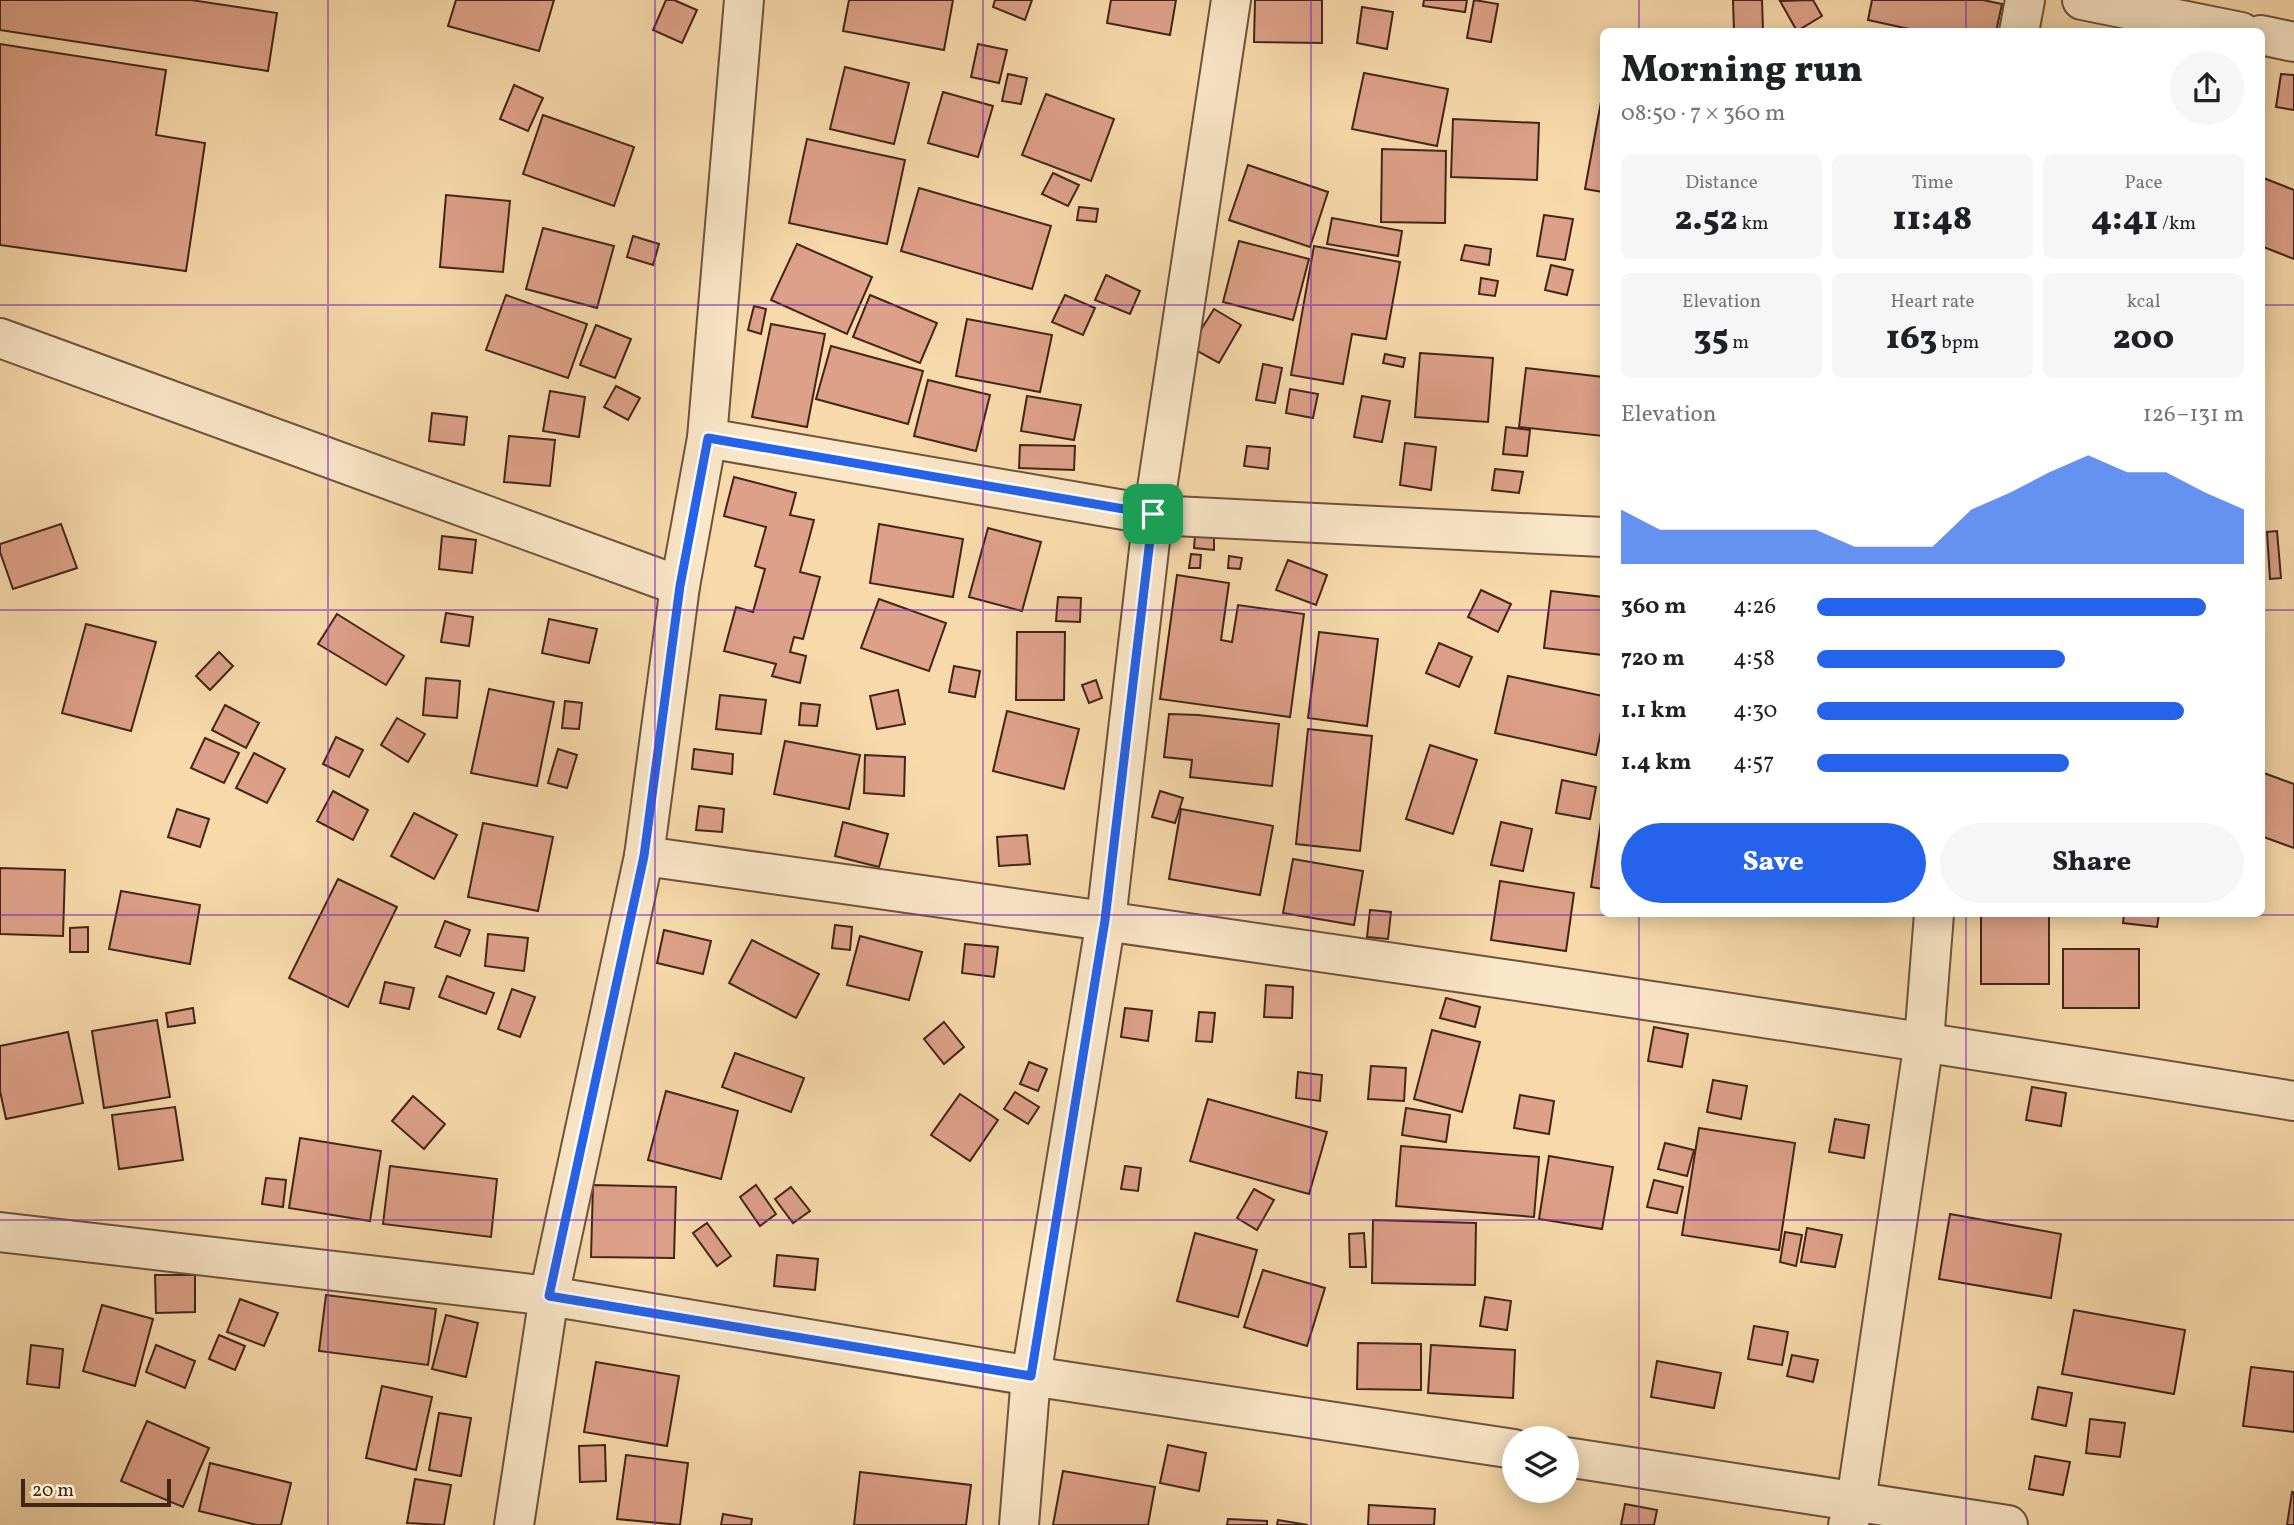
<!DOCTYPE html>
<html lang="en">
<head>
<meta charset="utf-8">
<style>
	:root { --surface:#fff; --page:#f6f6f6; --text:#202124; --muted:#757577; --accent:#2563eb }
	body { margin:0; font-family:Vollkorn,serif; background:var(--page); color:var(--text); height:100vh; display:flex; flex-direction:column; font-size:26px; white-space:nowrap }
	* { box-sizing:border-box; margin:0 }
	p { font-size:23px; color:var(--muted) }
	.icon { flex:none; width:38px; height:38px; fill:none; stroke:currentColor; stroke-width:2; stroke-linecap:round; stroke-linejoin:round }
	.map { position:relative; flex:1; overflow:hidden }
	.details { position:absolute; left:1600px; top:28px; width:665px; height:889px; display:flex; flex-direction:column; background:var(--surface); border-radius:10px; box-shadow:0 4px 18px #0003 }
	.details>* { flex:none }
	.buttons { position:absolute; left:1502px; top:1426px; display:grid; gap:14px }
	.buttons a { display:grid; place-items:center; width:77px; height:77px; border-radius:50%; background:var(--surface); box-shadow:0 4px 18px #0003; font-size:35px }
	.scale { position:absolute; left:21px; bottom:18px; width:150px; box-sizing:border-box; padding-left:7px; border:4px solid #42251a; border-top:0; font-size:19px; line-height:24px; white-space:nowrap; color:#42251a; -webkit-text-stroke:5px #fae6c8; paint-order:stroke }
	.pin { position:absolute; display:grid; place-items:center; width:60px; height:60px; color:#fff; margin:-30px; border-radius:14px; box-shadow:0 4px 10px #0006 }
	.round { display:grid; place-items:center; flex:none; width:74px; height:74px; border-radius:37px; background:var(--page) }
	.overview { display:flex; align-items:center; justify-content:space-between; height:119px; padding:0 21px }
	h1 { font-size:38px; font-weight:800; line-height:52px }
	.stats { display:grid; grid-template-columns:repeat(3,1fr); gap:10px; height:119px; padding:7px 21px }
	.stats div { display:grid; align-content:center; border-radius:10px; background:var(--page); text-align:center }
	.stats b { font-size:35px; font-weight:800 }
	.stats small { font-size:19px; font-weight:400 }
	.stats p { font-size:19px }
	.chart { height:196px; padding:14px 21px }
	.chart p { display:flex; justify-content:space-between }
	.chart svg { width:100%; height:126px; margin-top:7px; fill:var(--accent); opacity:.7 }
	.action { display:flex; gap:14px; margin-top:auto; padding:14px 21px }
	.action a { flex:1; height:80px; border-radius:42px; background:var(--accent); color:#fff; font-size:28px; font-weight:800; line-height:80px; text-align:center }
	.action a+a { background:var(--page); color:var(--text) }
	ul { padding:0 21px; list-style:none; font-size:23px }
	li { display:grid; grid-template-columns:112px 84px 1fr; align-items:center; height:52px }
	li i { height:18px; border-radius:9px; background:var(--accent) }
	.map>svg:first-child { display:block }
	.building { fill:#dda088; stroke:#42251a; stroke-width:2 }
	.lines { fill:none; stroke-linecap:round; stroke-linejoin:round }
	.minor-casing { stroke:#6f523e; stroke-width:42 }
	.minor { stroke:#fae6c8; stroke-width:38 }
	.route-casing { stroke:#fff; stroke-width:14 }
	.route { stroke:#2563eb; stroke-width:9 }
	.grid { fill:none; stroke:#7b2cbf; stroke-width:2; stroke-opacity:0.55 }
</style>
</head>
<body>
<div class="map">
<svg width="2294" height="1525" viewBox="0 0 2294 1525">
	<rect width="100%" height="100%" fill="#f7d9aa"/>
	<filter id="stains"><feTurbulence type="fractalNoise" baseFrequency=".00286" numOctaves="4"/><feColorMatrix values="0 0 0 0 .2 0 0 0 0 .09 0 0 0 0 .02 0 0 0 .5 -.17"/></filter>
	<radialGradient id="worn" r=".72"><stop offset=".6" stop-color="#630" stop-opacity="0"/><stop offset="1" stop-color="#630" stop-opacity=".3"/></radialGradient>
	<g class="building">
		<path d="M0 0H191L277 13 268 71 0 30Z"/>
		<path d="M456 0H554L539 51 448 26Z"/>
		<path d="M666 0H674L697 10 682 43 653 30Z"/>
		<path d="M849 0H953L944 50 843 31Z"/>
		<path d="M995 0H1032L1025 20 993 7Z"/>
		<path d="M1111 0H1176L1170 35 1107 23Z"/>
		<path d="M1255 0H1322V43L1254 42Z"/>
		<path d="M1424 0H1467L1465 12 1423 6Z"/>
		<path d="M1474 0 1498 4 1491 42 1467 38Z"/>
		<path d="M1733 0H1762L1763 31 1734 32Z"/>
		<path d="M1813 0 1822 16 1797 31 1780 1Z"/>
		<path d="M1872 0H1983L2002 4 1996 32H1923L1868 20Z"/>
		<path d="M1362 7 1393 12 1387 49 1357 43Z"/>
		<path d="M0 44 166 70 156 135 205 143 186 271 0 245Z"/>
		<path d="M978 44 1007 50 999 83 971 77Z"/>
		<path d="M845 67 909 83 894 144 830 129Z"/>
		<path d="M1364 73 1448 89 1437 146 1352 129Z"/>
		<path d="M1008 74 1027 78 1021 104 1002 101Z"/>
		<path d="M2281 74 2294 75V110L2276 107Z"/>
		<path d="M514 85 543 98 528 131 500 119Z"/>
		<path d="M1603 91V192L1585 189Z"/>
		<path d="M943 92 993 106 978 157 928 143Z"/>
		<path d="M1046 94 1114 119 1091 181 1022 155Z"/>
		<path d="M543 115 634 147 614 206 523 174Z"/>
		<path d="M1453 119 1539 123 1537 180 1451 177Z"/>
		<path d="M807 139 905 160 887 244 789 223Z"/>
		<path d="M1382 149 1446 151 1445 223 1381 222Z"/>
		<path d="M1248 165 1328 192 1310 247 1229 220Z"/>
		<path d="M1053 173 1079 185 1068 206 1042 194Z"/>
		<path d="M2261 177 2294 190V259L2261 246Z"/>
		<path d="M919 188 1051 226 1032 289 901 251Z"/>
		<path d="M446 195 510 201 503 272 440 267Z"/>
		<path d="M1079 207 1098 209 1096 222 1077 220Z"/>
		<path d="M1544 215 1573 219 1565 260 1537 256Z"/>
		<path d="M1332 218 1402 231 1398 256 1327 244Z"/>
		<path d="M543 228 614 246 597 308 526 289Z"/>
		<path d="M633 236 659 244 653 265 627 257Z"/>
		<path d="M1239 241 1309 259 1293 320 1223 302Z"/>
		<path d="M797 244 872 277 847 334 771 300Z"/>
		<path d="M1465 245 1491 249 1489 265 1461 260Z"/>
		<path d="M1314 246 1400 262 1386 339 1352 334 1343 384 1291 375Z"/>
		<path d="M1551 265 1573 270 1567 295 1545 290Z"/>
		<path d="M1106 275 1140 291 1130 314 1095 300Z"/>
		<path d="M1481 278 1498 281 1495 296 1479 294Z"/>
		<path d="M506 295 587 324 568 378 486 350Z"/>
		<path d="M870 295 937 323 920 363 853 337Z"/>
		<path d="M1065 295 1095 308 1083 335 1052 322Z"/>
		<path d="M754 306 766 309 761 334 748 330Z"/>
		<path d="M1214 309 1241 325 1219 363 1190 347Z"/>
		<path d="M967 319 1052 335 1040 392 956 376Z"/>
		<path d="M771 324 825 334 807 427 752 417Z"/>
		<path d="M596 325 631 339 615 378 580 365Z"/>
		<path d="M831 346 923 371 908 424 816 399Z"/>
		<path d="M1420 353 1493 358 1488 422 1415 417Z"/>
		<path d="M1385 354 1405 358 1403 367 1383 363Z"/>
		<path d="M1263 364 1282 368 1275 403 1256 400Z"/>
		<path d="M1526 368 1603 377V436L1519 427Z"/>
		<path d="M928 380 990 395 976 451 914 436Z"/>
		<path d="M616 386 640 398 628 420 604 407Z"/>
		<path d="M1290 389 1318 394 1313 418 1286 413Z"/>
		<path d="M550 391 585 397 579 437 543 431Z"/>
		<path d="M1027 396 1081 405 1074 440 1021 431Z"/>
		<path d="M1362 396 1390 401 1382 442 1354 437Z"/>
		<path d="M432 413 467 417 464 445 429 441Z"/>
		<path d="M1506 427 1530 430 1527 456 1503 454Z"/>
		<path d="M509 436 555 440 550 486 504 482Z"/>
		<path d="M1405 443 1436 447 1431 490 1400 485Z"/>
		<path d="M1020 445 1075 446 1074 470 1019 468Z"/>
		<path d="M1247 446 1270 448 1268 469 1244 466Z"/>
		<path d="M1495 469 1523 472 1519 493 1492 490Z"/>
		<path d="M734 477 796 493 790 515 814 520 800 572 820 577 803 639 794 637 790 652 806 656 800 683 772 676 776 664 724 651 736 607 753 612 765 569 755 566 766 527 724 516Z"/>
		<path d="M61 524 77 568 13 589 0 552V544Z"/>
		<path d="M879 524 963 539 953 597 870 583Z"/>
		<path d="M988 528 1041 542 1022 611 969 597Z"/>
		<path d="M2277 531 2281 578 2270 579 2267 532Z"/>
		<path d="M1195 535 1214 538V550L1194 548Z"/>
		<path d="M442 536 476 540 472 573 439 569Z"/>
		<path d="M1191 554 1201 555 1200 568H1189Z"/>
		<path d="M1229 556 1242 558 1240 569 1228 568Z"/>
		<path d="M1288 560 1327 575 1316 605 1276 590Z"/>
		<path d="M1177 575 1229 583 1221 640 1232 642 1238 605 1304 614 1290 717 1160 699Z"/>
		<path d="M1481 590 1511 604 1498 632 1468 617Z"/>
		<path d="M1551 591 1603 597V655L1544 648Z"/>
		<path d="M1058 597 1081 598 1080 622 1056 621Z"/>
		<path d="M879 599 946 623 929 671 861 648Z"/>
		<path d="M446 613 473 617 469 646 441 642Z"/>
		<path d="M337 614 404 656 386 685 318 644Z"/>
		<path d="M549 619 597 629 589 663 542 653Z"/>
		<path d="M86 624 156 642 131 731 62 713Z"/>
		<path d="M1017 632H1065L1064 700H1016Z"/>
		<path d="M1319 632 1378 639 1367 726 1308 718Z"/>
		<path d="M1439 643 1472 657 1459 687 1426 673Z"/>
		<path d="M219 652 233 666 210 690 196 676Z"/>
		<path d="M954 666 980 671 975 697 949 692Z"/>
		<path d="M1508 676 1603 696V722L1596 755 1495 733Z"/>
		<path d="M426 678 460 681 457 718 423 715Z"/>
		<path d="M1096 680 1102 698 1089 703 1082 685Z"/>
		<path d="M489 689 554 702 537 786 471 773Z"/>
		<path d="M898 690 905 724 877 729 870 696Z"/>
		<path d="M720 695 766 700 761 734 716 729Z"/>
		<path d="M565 701 582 703 579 729 562 728Z"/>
		<path d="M801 703 820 705 817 726 799 725Z"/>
		<path d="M225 705 259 723 246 748 212 730Z"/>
		<path d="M1007 711 1079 729 1064 789 993 771Z"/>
		<path d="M1169 714 1198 715 1279 724 1272 786 1190 777 1192 760 1164 757Z"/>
		<path d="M397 718 425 734 408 762 381 745Z"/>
		<path d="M1308 729 1372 736 1360 851 1296 844Z"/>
		<path d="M336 737 363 750 349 777 323 764Z"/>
		<path d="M205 738 239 753 224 783 191 768Z"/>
		<path d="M785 741 860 755 849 809 774 794Z"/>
		<path d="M1430 745 1477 760 1453 834 1406 819Z"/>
		<path d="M558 749 577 755 567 788 548 783Z"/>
		<path d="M694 749 733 754 732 774 692 769Z"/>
		<path d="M254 753 285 769 267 803 236 788Z"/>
		<path d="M865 755 905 757 904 796 864 793Z"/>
		<path d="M2261 772 2294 784V848L2261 836Z"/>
		<path d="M1562 780 1596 787 1590 819 1556 813Z"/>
		<path d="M333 791 368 810 353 840 317 821Z"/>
		<path d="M1160 791 1183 798 1175 823 1152 817Z"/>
		<path d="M699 806 724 809 722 832 696 830Z"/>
		<path d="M177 809 209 819 200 847 168 837Z"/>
		<path d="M1181 809 1273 826 1260 895 1169 879Z"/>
		<path d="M1603 809V889L1591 887Z"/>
		<path d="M414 813 457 835 434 879 391 856Z"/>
		<path d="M843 822 888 834 879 867 835 856Z"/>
		<path d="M1501 822 1532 829 1523 871 1491 865Z"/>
		<path d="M483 823 553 837 538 911 468 897Z"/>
		<path d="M1027 835 1030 864 999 866 997 837Z"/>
		<path d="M1293 859 1363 871 1354 925 1283 913Z"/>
		<path d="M0 868 65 870 63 936 0 934Z"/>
		<path d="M338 879 397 907 348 1007 289 978Z"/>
		<path d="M1500 881 1574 893 1566 951 1491 940Z"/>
		<path d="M121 891 200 905 190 964 109 949Z"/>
		<path d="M1370 910 1391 912 1388 939 1367 937Z"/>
		<rect x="1981" y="914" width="68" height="70"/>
		<path d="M2124 914H2159L2157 927 2123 923Z"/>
		<path d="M445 921 470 930 460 956 435 947Z"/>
		<path d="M835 925 852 927 850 950 832 948Z"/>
		<path d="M88 927V952H70V928Z"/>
		<path d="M664 930 711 941 703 974 657 963Z"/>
		<path d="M488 934 528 938 524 971 485 966Z"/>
		<path d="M860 936 922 952 909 1000 847 985Z"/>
		<path d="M752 940 819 974 796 1018 729 983Z"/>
		<path d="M965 944 998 947 994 977 962 973Z"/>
		<rect x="2063" y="949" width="76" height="59"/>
		<path d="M447 976 494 993 486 1014 439 997Z"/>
		<path d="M385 982 414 988 409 1009 380 1003Z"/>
		<path d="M1266 985 1293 987 1292 1018 1264 1017Z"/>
		<path d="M512 989 535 997 520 1037 498 1029Z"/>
		<path d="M1446 998 1480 1007 1475 1027 1440 1018Z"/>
		<path d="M193 1008 195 1023 168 1027 166 1013Z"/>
		<path d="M1125 1008 1152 1011 1148 1041 1121 1037Z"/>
		<path d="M1199 1012 1215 1013 1212 1042 1196 1041Z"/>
		<path d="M157 1020 170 1097 104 1108 92 1031Z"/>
		<path d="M944 1022 964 1047 944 1064 924 1039Z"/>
		<path d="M1654 1027 1688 1034 1682 1067 1648 1061Z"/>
		<path d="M1432 1030 1480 1042 1462 1112 1414 1099Z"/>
		<path d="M68 1032 83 1103 6 1119 0 1091V1046Z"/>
		<path d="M735 1053 804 1078 791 1112 722 1087Z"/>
		<path d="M1029 1062 1047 1069 1038 1091 1020 1084Z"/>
		<path d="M1371 1066 1406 1068 1404 1101 1368 1099Z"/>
		<path d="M1298 1072 1322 1075 1320 1101 1296 1098Z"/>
		<path d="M1713 1080 1747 1086 1741 1119 1707 1112Z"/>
		<path d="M2032 1087 2066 1093 2061 1126 2026 1120Z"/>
		<path d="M666 1091 738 1111 721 1179 648 1160Z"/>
		<path d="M1015 1092 1039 1107 1028 1124 1004 1109Z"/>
		<path d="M960 1094 998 1120 970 1161 931 1135Z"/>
		<path d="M1520 1095 1554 1101 1549 1134 1514 1128Z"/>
		<path d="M413 1096 445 1124 424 1149 392 1121Z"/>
		<path d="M1208 1099 1327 1132 1309 1194 1190 1161Z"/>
		<path d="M175 1107 183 1160 119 1169 112 1115Z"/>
		<path d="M1406 1108 1450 1115 1446 1142 1402 1135Z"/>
		<path d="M1835 1119 1869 1125 1864 1158 1829 1152Z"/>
		<path d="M1699 1128 1795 1143 1779 1250 1682 1235Z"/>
		<path d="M300 1138 381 1151 370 1221 289 1208Z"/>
		<path d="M1665 1143 1694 1150 1687 1176 1658 1169Z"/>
		<path d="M1401 1146 1539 1157 1534 1217 1396 1206Z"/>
		<path d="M1549 1156 1613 1167 1602 1229 1539 1219Z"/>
		<path d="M390 1166 497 1179 491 1237 383 1224Z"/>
		<path d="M1125 1166 1141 1168 1138 1191 1121 1189Z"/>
		<path d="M266 1178 286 1180 283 1207 262 1204Z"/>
		<path d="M1654 1180 1683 1187 1677 1213 1647 1207Z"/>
		<path d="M593 1185 676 1187 674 1258 591 1257Z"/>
		<path d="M756 1185 776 1214 760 1226 740 1197Z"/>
		<path d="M791 1187 810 1211 793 1223 775 1199Z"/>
		<path d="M1254 1189 1274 1200 1257 1230 1237 1218Z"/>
		<path d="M1950 1214 2061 1234 2051 1298 1939 1279Z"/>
		<path d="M1373 1220 1476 1223 1475 1285 1372 1283Z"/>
		<path d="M707 1223 731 1256 717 1266 693 1233Z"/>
		<path d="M1807 1228 1842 1235 1835 1267 1801 1262Z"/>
		<path d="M1785 1232 1802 1235 1796 1266 1780 1262Z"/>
		<path d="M1195 1233 1257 1250 1238 1317 1177 1301Z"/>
		<path d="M1364 1233 1366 1267H1350L1349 1234Z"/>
		<path d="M777 1255 818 1259 815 1290 774 1286Z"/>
		<path d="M1263 1270 1325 1288 1307 1346 1244 1327Z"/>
		<path d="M155 1275H195V1312L156 1313Z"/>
		<path d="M326 1295 436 1309 428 1365 319 1351Z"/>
		<path d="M1485 1297 1511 1301 1507 1330 1480 1326Z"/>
		<path d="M240 1299 278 1313 264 1346 227 1332Z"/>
		<path d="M102 1305 153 1319 135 1386 83 1371Z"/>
		<path d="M2074 1310 2185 1330 2174 1394 2062 1374Z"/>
		<path d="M446 1315 478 1323 466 1377 432 1369Z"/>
		<path d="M1754 1326 1788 1332 1782 1365 1748 1359Z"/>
		<path d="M219 1335 245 1346 235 1370 209 1359Z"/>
		<path d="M1358 1343 1421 1344V1390L1357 1389Z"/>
		<path d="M31 1345 63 1349 59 1388 27 1384Z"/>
		<path d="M156 1345 195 1361 185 1388 146 1372Z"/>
		<path d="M1431 1345 1515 1350 1513 1398 1428 1393Z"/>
		<path d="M1792 1355 1818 1360 1813 1382 1787 1376Z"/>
		<path d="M1657 1361 1721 1373 1714 1408 1651 1397Z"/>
		<path d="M596 1362 679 1376 667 1446 584 1432Z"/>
		<path d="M2251 1367 2294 1372V1432L2243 1426Z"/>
		<path d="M382 1386 432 1397 416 1470 366 1458Z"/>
		<path d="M2038 1387 2072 1393 2066 1426 2032 1419Z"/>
		<path d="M439 1413 471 1418 461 1476 429 1470Z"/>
		<path d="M2090 1419 2125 1423 2120 1457 2086 1453Z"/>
		<path d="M147 1421 209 1448 183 1507 121 1481Z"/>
		<path d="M605 1445 606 1481 580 1482 579 1446Z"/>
		<path d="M1168 1445 1206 1453 1199 1491 1160 1483Z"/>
		<path d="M626 1455 688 1463 680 1525 617 1519Z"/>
		<path d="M2035 1456 2070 1462 2063 1495 2029 1489Z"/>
		<path d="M210 1463 291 1483 281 1525H257L199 1511Z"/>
		<path d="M1063 1471 1155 1487 1148 1525H1053Z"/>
		<path d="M860 1472 971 1485 966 1525H854Z"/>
		<path d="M415 1479 451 1485 444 1525 407 1523Z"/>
		<path d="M2292 1492H2294V1525H2287Z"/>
		<path d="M1625 1504 1657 1510 1654 1525H1621Z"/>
		<path d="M1369 1505 1435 1509 1434 1525H1368Z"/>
		<path d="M723 1514 752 1519 751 1525H721Z"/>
		<path d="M1228 1519 1267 1521V1525H1227Z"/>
		<path d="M1278 1520 1308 1525H1277Z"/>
	</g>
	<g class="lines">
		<defs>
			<g id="minor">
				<path d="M2082 0 2241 32"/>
				<path d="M2019 32 2025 0"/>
				<path d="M2261 35 2294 42"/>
				<path d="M0 338 680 586"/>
				<path d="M707 438 1153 515 1603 537"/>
				<path d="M644 856C1195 933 1745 1012 2294 1101"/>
				<path d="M0 1232 549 1296 1031 1376 1514 1449"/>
				<path d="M1566 1457 2008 1525"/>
				<path d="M514 1525 549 1296 644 856 680 586 707 438 744 0"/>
				<path d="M1019 1525 1031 1376 1106 920 1153 515 1231 0"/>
				<path d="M1848 1525 1856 1501 1924 1041 1934 914"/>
			</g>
		</defs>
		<use href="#minor" class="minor-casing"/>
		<use href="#minor" class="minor"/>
	</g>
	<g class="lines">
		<defs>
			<path id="route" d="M708 438 1153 514 1105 920 1031 1376 549 1296 644 856 680 586Z"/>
		</defs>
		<use href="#route" class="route-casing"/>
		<use href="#route" class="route"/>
	</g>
	<path class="grid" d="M328 0V1525M655 0V1525M983 0V1525M1311 0V1525M1639 0V32M1966 0V32M0 305H1603M2261 305H2294M0 610H1603M2261 610H2294M1639 914V1525M1966 914V1525M0 915H2294M0 1220H2294"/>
	<rect width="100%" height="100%" filter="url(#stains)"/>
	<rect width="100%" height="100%" fill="url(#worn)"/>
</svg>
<div class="buttons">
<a><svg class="icon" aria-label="layers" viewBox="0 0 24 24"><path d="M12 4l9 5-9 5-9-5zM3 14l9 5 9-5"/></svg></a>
</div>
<div class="scale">20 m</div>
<div class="pin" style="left:1153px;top:514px;background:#1e9e55"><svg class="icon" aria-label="arrive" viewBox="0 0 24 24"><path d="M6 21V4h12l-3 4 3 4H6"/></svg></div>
<section class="details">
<div class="overview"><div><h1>Morning run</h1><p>08:50 · 7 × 360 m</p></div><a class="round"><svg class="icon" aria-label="share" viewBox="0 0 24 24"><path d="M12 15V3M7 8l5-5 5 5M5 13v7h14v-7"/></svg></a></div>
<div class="stats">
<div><p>Distance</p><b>2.52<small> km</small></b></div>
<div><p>Time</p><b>11:48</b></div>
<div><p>Pace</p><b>4:41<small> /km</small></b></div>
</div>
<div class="stats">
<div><p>Elevation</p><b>35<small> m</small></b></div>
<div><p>Heart rate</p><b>163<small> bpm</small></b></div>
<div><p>kcal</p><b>200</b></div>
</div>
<div class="chart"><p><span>Elevation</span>126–131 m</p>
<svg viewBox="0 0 160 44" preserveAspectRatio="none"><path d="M0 44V25L10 32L20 32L30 32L40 32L50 32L60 38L70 38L80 38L90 25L100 19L110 12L120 6L130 12L140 12L150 19L160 25V44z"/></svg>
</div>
<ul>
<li><b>360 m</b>4:26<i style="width:91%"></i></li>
<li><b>720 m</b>4:58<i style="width:58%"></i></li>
<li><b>1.1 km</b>4:30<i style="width:86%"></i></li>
<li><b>1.4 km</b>4:57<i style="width:59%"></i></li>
</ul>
<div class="action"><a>Save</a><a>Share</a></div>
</section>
</div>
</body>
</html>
